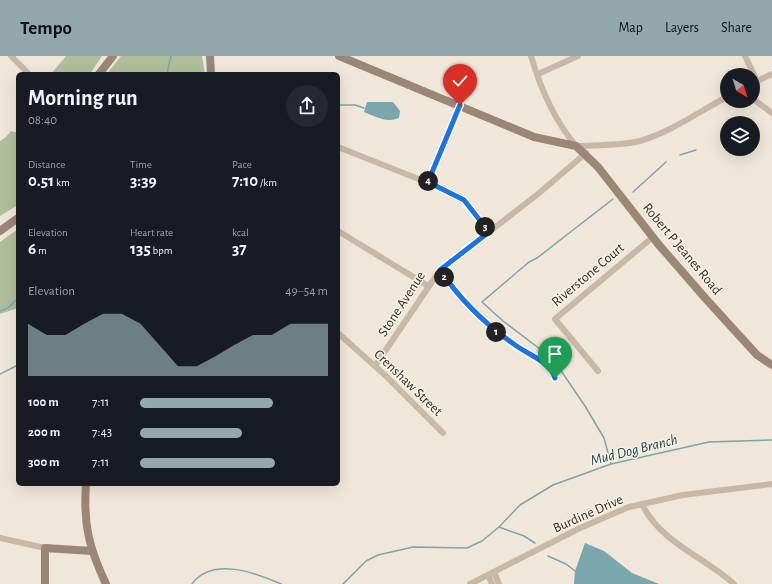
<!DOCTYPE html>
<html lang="en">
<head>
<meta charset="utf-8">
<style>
	:root { --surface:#171b24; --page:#242831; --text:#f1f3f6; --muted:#9ea1a6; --accent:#92a8ad }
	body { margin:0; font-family:"Alegreya Sans",sans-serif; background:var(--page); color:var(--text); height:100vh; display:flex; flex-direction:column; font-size:15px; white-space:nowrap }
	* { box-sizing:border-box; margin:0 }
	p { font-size:13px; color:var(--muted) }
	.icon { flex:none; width:22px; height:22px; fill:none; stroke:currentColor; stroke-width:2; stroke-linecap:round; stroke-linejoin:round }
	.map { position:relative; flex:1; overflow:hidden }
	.drawer { position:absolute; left:16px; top:16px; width:324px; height:414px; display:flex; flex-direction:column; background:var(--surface); border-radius:6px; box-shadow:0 4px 16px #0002 }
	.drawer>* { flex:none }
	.needle { width:26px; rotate:141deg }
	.controls { position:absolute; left:720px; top:12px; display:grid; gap:8px }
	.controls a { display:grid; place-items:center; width:40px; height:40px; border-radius:50%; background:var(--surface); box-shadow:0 4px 16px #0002; font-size:20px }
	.pin { position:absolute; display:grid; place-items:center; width:34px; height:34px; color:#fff; margin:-41px -17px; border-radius:50% 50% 50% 0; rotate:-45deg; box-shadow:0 0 4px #0007 }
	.pin .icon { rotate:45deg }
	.km { position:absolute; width:20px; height:20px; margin:-10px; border-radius:50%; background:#222; color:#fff; font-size:11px; line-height:20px; text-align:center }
	.round { display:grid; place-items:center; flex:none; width:42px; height:42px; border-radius:21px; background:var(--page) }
	.head { display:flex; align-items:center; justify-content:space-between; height:68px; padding:0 12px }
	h1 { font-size:22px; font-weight:700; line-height:30px }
	.stats { display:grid; grid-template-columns:repeat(3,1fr); gap:6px; height:68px; padding:4px 12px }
	.stats div { display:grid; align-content:center }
	.stats b { font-size:17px; font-weight:700 }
	.stats small { font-size:11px; font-weight:400 }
	.stats p { font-size:11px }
	.chart { height:112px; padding:8px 12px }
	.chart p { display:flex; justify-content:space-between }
	.chart svg { width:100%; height:72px; margin-top:4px; fill:var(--accent); opacity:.7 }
	ul { padding:0 12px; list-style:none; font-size:13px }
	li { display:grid; grid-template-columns:64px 48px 1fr; align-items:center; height:30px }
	li i { height:10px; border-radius:5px; background:var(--accent) }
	header { display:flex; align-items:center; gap:24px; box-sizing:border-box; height:56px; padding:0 20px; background:var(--accent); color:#111 }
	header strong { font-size:19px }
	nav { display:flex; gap:22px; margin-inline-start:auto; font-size:14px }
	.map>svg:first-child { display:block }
	.green { fill:#b0bf9b }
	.water { fill:#7aa7ac }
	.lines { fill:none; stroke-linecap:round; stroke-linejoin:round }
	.stream { stroke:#7aa7ac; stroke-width:1.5 }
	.street { stroke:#c8b8a7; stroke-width:6 }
	.secondary { stroke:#9b8778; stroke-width:8 }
	.route-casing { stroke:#fff; stroke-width:8 }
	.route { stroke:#1a73e8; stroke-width:5 }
	.labels { text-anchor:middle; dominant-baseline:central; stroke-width:3; stroke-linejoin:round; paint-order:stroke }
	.street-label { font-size:14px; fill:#342c27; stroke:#f8f1e6 }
	.water-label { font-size:15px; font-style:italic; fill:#1e4d54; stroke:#f8f1e6 }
</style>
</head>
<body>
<header>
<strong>Tempo</strong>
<nav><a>Map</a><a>Layers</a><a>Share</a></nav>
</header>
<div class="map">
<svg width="772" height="528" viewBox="0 0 772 528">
	<rect width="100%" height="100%" fill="#f0e7da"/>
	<g class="green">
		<path d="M66 0H102L90 18H51Z"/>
		<path d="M121 0H202L205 18H107Z"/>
		<path d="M11 75 18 77V149L0 160V85L6 81Z"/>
		<path d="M18 173V252L0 258V186Z"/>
	</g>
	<g class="water">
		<path d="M367 46H393L400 55 399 62C387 67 376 61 364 56Z"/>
		<path d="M585 487 604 495 632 517 659 528H574L575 515Z"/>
	</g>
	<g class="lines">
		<g class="stream">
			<path d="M167 18 171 0"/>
			<path d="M338 49H355L364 52"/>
			<path d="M680 99 696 94"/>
			<path d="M633 136 666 106"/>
			<path d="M0 255 8 252 18 242"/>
			<path d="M0 318 18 309"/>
			<path d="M611 408 604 382 585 350 553 303 503 265 482 246 529 206 537 202 613 143"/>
			<path d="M499 471 524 480 535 487"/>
			<path d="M548 500 566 508 575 515"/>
			<path d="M192 528C212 500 256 517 281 528"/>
			<path d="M343 528 366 505 378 499 413 491 467 492 482 485 499 471 520 449 553 429 611 408 709 386 772 384"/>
		</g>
		<g class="street">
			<path d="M11 0 29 18"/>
			<path d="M531 0C540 31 555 65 576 90 597 89 619 90 640 85 671 76 698 56 727 41"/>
			<path d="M745 0 757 25"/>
			<path d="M538 18 578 0"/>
			<path d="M753 27 772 18"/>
			<path d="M753 43 772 57"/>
			<path d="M338 91 441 132 459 141 468 148 489 176"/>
			<path d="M428 127 460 49"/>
			<path d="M338 175 428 230"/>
			<path d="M440 214C461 245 487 270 518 291 530 299 551 307 555 322"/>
			<path d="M338 277 386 320 443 377"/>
			<path d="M375 310 440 214 538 138 586 97"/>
			<path d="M598 315 555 263 653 181"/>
			<path d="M642 448C660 486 704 501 734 528"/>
			<path d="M0 482 45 492"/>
			<path d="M494 516 499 528"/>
			<path d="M488 519 492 528"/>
			<path d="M470 528 580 472 629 451 683 439 772 428"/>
		</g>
		<g class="secondary">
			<path d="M210 0 211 18"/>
			<path d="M339 0 534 81 576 90 598 111 659 189 706 243 757 299 772 309"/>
			<path d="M99 18 113 0"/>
			<path d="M0 175 18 162"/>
			<path d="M86 428C83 468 89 492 106 528"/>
			<path d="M45 528V492L92 495"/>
		</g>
	</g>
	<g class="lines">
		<defs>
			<path id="route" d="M460 49 428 126 464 144 489 176 440 214C461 245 487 270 518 291 530 299 551 307 555 322"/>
		</defs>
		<use href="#route" class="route-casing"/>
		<use href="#route" class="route"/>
	</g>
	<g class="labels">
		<g class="street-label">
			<text transform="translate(682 193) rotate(50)">Robert P Jeanes Road</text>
			<text transform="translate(588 219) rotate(-40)">Riverstone Court</text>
			<text transform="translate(402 248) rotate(-57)">Stone Avenue</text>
			<text transform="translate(408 327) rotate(44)">Crenshaw Street</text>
			<text transform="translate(588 458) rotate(-24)">Burdine Drive</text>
		</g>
		<g class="water-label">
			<text transform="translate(634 394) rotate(-14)">Mud Dog Branch</text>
		</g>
	</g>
</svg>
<div class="controls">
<a><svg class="needle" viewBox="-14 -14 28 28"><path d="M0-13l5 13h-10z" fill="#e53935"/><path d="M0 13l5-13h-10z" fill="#9ea1a6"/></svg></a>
<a><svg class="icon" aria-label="layers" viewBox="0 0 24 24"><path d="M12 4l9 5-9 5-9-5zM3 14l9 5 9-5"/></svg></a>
</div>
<div class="pin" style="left:555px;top:322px;background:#1e9e55"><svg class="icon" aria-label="arrive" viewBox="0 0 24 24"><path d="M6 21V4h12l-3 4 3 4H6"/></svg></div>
<div class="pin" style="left:460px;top:49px;background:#d93025"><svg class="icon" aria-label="check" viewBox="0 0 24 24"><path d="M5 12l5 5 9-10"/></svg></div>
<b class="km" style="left:496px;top:276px">1</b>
<b class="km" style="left:444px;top:221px">2</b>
<b class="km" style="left:485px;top:171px">3</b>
<b class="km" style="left:428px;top:125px">4</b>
<section class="drawer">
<div class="head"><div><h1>Morning run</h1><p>08:40</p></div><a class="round"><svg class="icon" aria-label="share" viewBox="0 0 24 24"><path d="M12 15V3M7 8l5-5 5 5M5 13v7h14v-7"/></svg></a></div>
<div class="stats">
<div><p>Distance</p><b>0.51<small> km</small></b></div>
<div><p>Time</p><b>3:39</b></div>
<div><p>Pace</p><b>7:10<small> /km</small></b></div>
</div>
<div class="stats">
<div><p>Elevation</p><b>6<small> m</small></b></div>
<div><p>Heart rate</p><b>135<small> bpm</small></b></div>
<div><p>kcal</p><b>37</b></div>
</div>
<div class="chart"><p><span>Elevation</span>49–54 m</p>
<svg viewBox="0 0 160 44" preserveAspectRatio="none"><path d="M0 44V12L10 19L20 19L30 12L40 6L50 6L60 12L70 25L80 38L90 38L100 32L110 25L120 19L130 19L140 12L150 12L160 12V44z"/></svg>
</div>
<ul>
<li><b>100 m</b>7:11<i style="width:71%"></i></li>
<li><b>200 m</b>7:43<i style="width:54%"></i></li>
<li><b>300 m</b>7:11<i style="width:72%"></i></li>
</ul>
</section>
</div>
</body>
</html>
